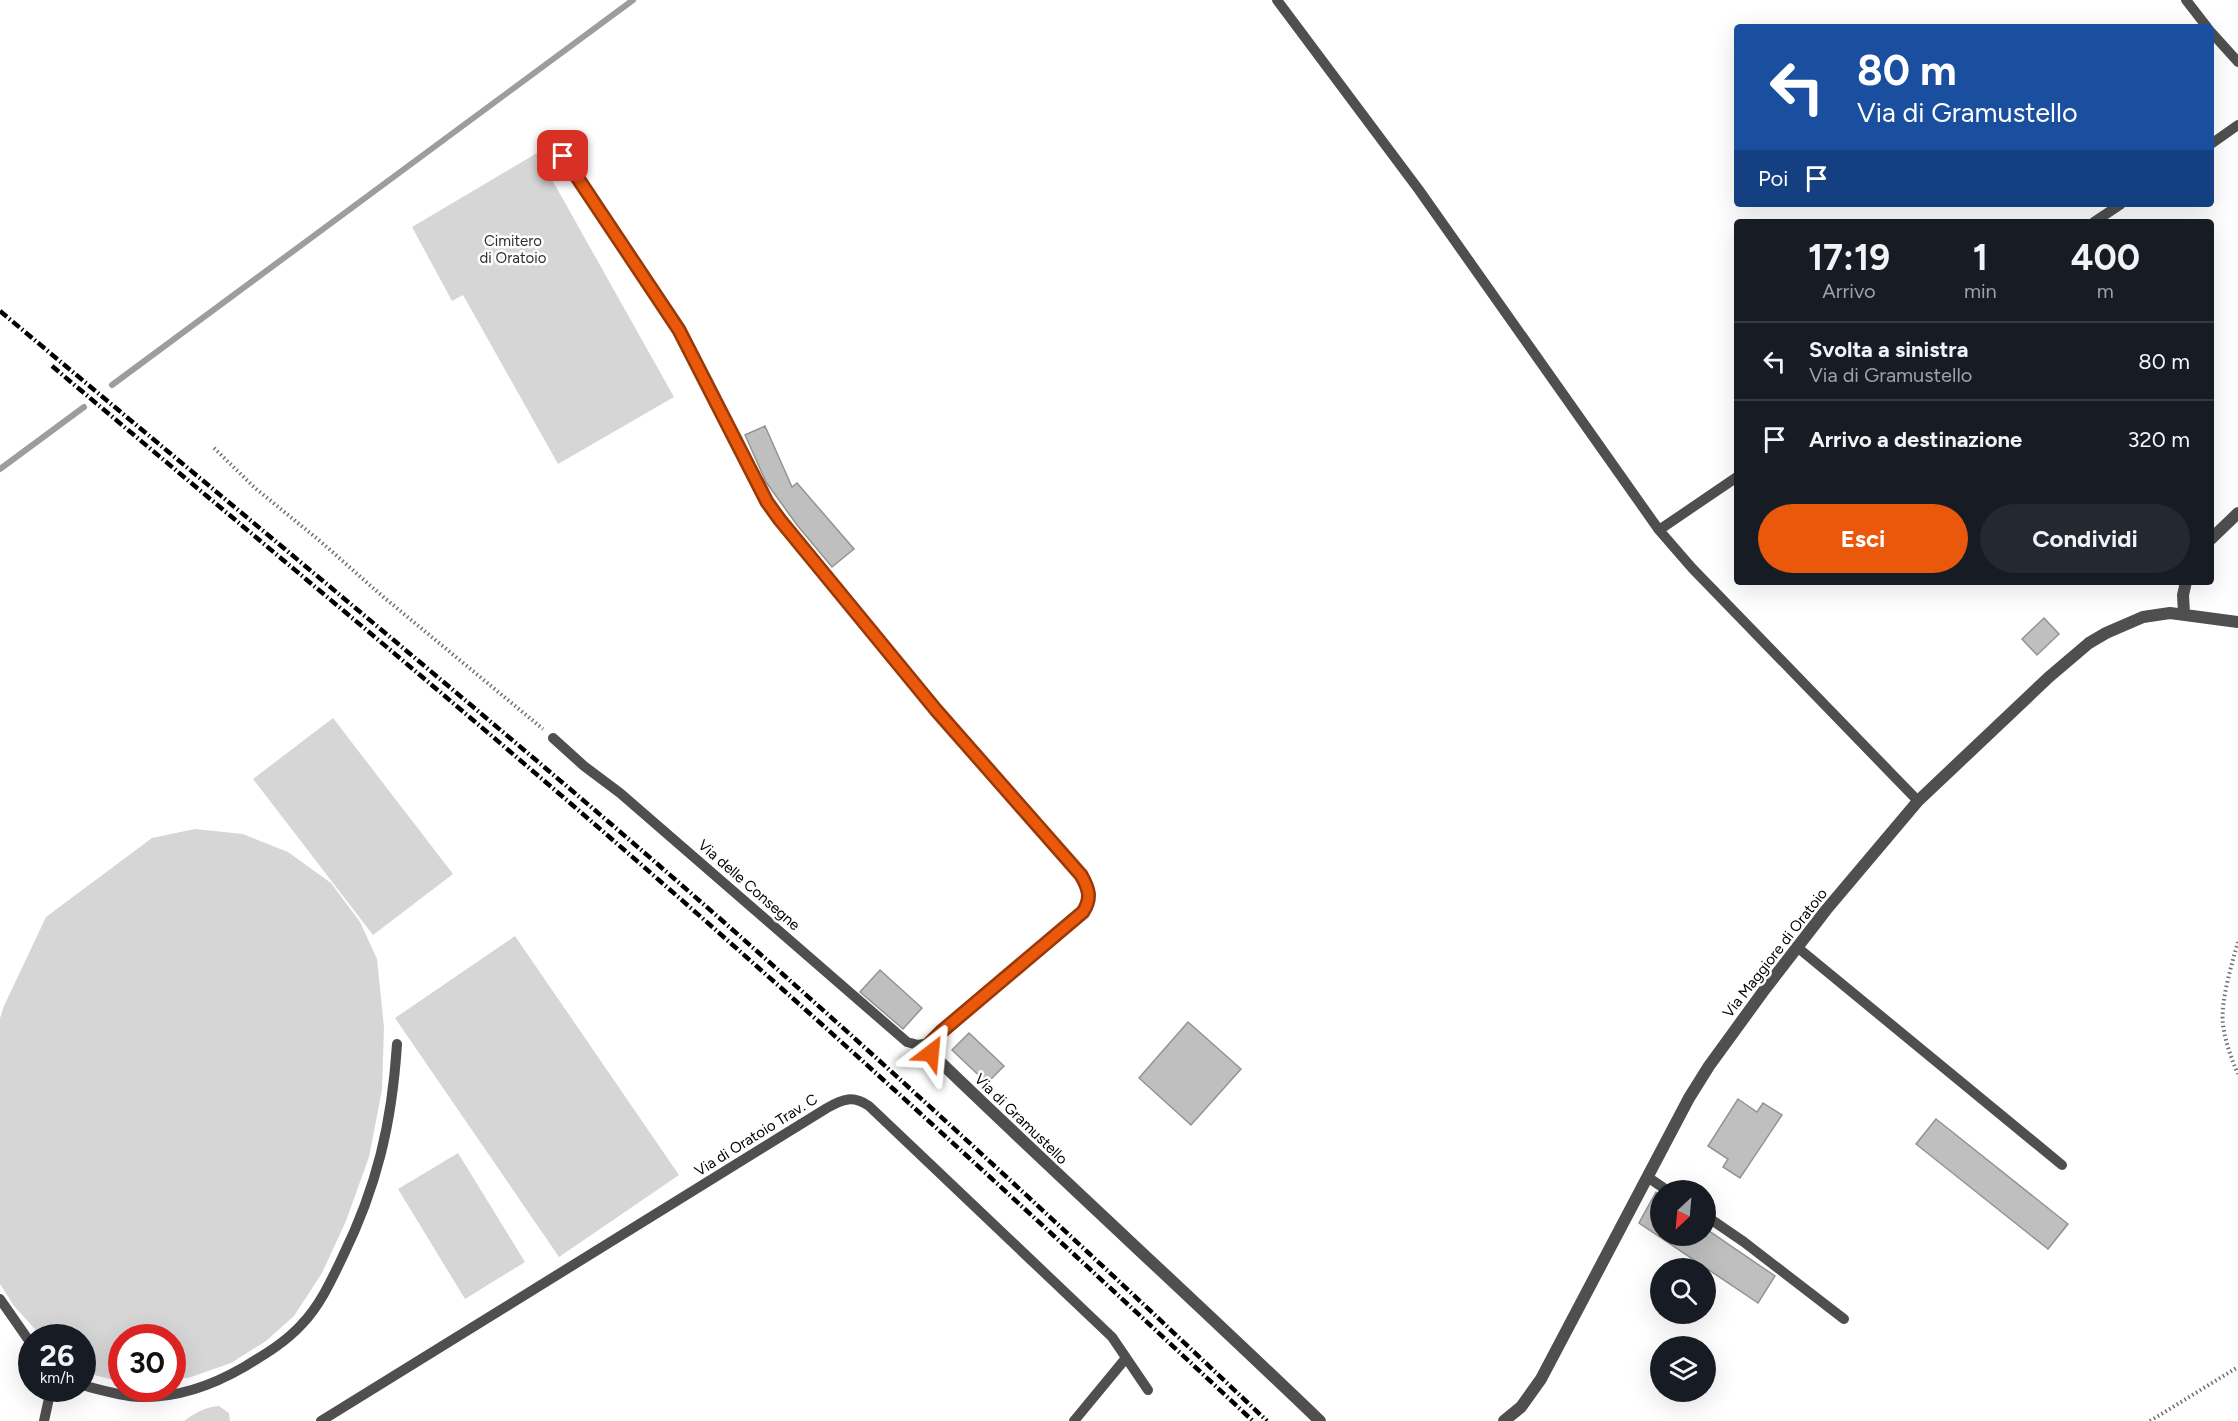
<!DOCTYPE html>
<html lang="it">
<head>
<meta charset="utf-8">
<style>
  body { margin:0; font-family:Figtree,sans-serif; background:#242831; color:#f1f3f6; height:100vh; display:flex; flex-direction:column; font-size:22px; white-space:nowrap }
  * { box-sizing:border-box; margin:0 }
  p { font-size:20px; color:#9ea1a6 }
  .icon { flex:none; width:33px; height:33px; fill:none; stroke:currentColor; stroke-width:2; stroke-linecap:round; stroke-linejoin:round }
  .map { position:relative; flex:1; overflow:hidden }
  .details { position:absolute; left:1734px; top:219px; width:480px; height:366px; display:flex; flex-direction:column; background:#171b24; border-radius:6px; box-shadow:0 6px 24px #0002 }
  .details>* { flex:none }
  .top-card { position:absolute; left:1734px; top:24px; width:480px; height:183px; border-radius:6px; box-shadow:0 6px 24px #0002; background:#1a4fa0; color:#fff; overflow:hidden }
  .needle { width:39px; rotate:206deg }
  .buttons { position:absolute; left:1650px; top:1180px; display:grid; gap:12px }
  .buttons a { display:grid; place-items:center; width:66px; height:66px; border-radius:50%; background:#171b24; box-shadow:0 6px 24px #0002; font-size:30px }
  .speed { position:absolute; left:18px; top:1324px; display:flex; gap:12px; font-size:30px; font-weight:700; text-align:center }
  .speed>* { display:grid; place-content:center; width:78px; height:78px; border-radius:50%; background:#171b24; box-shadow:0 6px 24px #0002; line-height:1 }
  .speed small { font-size:15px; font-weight:400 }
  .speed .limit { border:9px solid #d22; background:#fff; color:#111 }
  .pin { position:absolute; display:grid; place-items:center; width:51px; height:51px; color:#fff; margin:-26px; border-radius:12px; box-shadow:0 3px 9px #0006 }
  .me { position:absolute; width:66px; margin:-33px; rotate:29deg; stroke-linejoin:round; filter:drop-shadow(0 0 4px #0008) }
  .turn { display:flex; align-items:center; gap:21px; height:126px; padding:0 24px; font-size:27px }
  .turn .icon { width:78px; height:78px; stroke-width:2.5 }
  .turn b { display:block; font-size:42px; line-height:51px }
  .then { display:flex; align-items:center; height:57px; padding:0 24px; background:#0003; gap:12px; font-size:22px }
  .eta { display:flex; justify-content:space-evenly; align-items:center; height:102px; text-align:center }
  .eta b { font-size:36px; font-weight:700; line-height:42px }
  .cta { display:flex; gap:12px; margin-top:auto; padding:12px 24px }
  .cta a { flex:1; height:69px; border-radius:36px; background:#ea580c; color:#fff; font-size:24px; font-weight:700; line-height:69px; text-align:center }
  .cta a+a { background:#242831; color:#f1f3f6 }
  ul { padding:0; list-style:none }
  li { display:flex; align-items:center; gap:18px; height:78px; padding:0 24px; border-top:2px solid #363941 }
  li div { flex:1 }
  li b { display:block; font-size:22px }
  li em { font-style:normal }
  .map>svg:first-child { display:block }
  .green { fill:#d6d6d6 }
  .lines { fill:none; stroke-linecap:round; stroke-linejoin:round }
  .stream { stroke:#9d9d9d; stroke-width:6 }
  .building { fill:#bfbfbf; stroke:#939393; stroke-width:1.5 }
  .path { stroke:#717171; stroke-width:4; stroke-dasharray:1.5 3; stroke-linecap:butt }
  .lane { stroke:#4f4f4f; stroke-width:10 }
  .street { stroke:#4f4f4f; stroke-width:12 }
  .rail { stroke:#000; stroke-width:4.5; stroke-dasharray:9 3 1.5 3; stroke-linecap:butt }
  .route-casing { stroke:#983908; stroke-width:15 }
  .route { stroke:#ea580c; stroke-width:10 }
  .labels { text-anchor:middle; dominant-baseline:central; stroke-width:5; stroke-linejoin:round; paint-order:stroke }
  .park-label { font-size:15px; fill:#2d2d2d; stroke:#fff }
  .street-label { font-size:15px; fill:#000; stroke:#fff }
</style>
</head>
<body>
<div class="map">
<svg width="2238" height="1421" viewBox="0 0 2238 1421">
  <rect width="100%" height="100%" fill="#fff"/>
  <!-- green -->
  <path class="green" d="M537,153L674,397L558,464L463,295L452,301L412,227Z
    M333,718L453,874L373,935L253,779Z
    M195,829L243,834L288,852L331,883L360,922L377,959L384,1027L382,1090L369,1157L346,1221L322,1273L294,1316L266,1341L231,1363L188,1378H173L172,1338H122L121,1382L83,1372L82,1338H43L14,1306L0,1284V1018L4,1006L46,917L152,838Z
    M515,936L679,1175L559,1257L395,1018Z
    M458,1153L525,1262L465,1299L398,1189Z
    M219,1406L229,1413L230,1421H184C195,1413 205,1407 219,1406Z"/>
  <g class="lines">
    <!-- stream -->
    <path class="stream" d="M112,385L633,0
      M0,469L84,407"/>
  </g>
  <!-- building -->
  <path class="building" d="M765,426L792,487L797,483L854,549L832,567L797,525L766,482L745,435Z
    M2044,618L2059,634L2037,655L2022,639Z
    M880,970L922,1008L903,1029L860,992Z
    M1188,1022L1241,1069L1191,1125L1139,1078Z
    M969,1033L1004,1066L987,1083L952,1050Z
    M1738,1099L1757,1112L1763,1103L1782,1115L1740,1178L1723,1167L1728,1159L1708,1146Z
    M1936,1119L2068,1224L2048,1249L1916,1144Z
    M1656,1192L1660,1195V1236H1706V1229L1775,1276L1758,1303L1639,1223Z"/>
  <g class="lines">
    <!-- path -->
    <path class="path" d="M214,448L255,488L320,541L381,595L543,729
      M2238,942C2232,963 2220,1003 2223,1024C2225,1041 2231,1058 2238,1074
      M2150,1421L2238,1367"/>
    <!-- lane -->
    <path class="lane" d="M1277,0L1419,190L1659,530L1692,568L1918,801
      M2186,0L2207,27
      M2211,32L2238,62
      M2211,144L2238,125
      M2094,222L2121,204
      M1659,530L1737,477
      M553,738L584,766L620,793L907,1042L918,1045L930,1043
      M1797,947L2062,1165
      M1649,1178L1668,1191
      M1706,1216L1744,1242L1844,1319
      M0,1299L32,1345
      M82,1385C101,1390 121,1396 140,1397C177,1398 213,1385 244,1367C264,1355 286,1342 302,1324C320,1305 331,1281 342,1258C377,1187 392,1123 397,1044
      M44,1421L51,1389
      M321,1421L827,1108C843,1099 853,1095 869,1106L1112,1337L1148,1390
      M1074,1421L1126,1358"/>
    <!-- street -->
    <path class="street" d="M563,156L679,330L767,502L936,710L1081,875C1089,889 1092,898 1083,912L941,1032L930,1043L931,1053C1059,1177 1191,1297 1320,1421
      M2211,539L2238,513
      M2184,613L2183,595L2186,582
      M1504,1421L1521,1407L1541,1379L1689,1098L1709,1066L1765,989L1826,910L1918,801L2049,677L2089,643L2106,633L2143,617L2170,613L2238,622"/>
    <!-- rail -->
    <path class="rail" d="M0,311C199,478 399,643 597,812C826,1008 1048,1213 1267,1421
      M52,366C232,518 414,668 592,822C817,1016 1036,1218 1253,1421"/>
  </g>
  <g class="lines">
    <defs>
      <path id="route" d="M563,156L679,330L767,502L780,520L936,710L1081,875C1089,889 1092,898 1083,912L941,1032L930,1043L931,1053"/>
    </defs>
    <!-- route casing -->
    <use href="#route" class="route-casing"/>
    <!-- route -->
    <use href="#route" class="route"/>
  </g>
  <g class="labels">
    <!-- park labels -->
    <g class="park-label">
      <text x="513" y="241">Cimitero<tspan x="513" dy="17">di Oratoio</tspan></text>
    </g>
    <!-- street labels -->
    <g class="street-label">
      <text transform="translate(749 885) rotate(41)">Via delle Consegne</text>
      <text transform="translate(1775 953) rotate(-52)">Via Maggiore di Oratoio</text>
      <text transform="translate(1021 1119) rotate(44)">Via di Gramustello</text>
      <text transform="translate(756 1135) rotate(-32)">Via di Oratoio Trav. C</text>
    </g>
  </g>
</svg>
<div class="buttons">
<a><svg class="needle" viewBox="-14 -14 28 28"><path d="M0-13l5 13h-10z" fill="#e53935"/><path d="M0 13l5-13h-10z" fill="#9ea1a6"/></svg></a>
<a><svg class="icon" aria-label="search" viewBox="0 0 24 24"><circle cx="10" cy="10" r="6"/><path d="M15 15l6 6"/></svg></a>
<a><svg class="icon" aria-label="layers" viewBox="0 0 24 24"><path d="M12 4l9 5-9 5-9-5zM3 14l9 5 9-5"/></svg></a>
</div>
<div class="speed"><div>26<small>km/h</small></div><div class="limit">30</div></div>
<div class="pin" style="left:563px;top:156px;background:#d93025"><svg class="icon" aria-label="arrive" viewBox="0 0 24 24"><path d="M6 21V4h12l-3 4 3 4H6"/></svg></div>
<svg class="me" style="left:931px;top:1053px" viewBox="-20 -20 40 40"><path d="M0-17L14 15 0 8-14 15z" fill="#ea580c" stroke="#fff" stroke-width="4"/></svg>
<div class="top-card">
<div class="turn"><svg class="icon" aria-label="left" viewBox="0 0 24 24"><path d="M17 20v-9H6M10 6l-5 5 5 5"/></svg><div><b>80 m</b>Via di Gramustello</div></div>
<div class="then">Poi<svg class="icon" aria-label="arrive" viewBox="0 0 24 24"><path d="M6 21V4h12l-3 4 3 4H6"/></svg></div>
</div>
<section class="details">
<div class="eta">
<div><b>17:19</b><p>Arrivo</p></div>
<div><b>1</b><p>min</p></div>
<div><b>400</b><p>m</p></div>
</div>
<ul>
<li><svg class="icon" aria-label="left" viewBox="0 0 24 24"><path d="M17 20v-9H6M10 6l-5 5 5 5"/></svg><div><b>Svolta a sinistra</b><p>Via di Gramustello</p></div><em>80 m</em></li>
<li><svg class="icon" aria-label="arrive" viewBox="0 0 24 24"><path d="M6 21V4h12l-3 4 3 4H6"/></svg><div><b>Arrivo a destinazione</b></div><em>320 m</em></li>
</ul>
<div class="cta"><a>Esci</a><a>Condividi</a></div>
</section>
</div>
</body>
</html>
